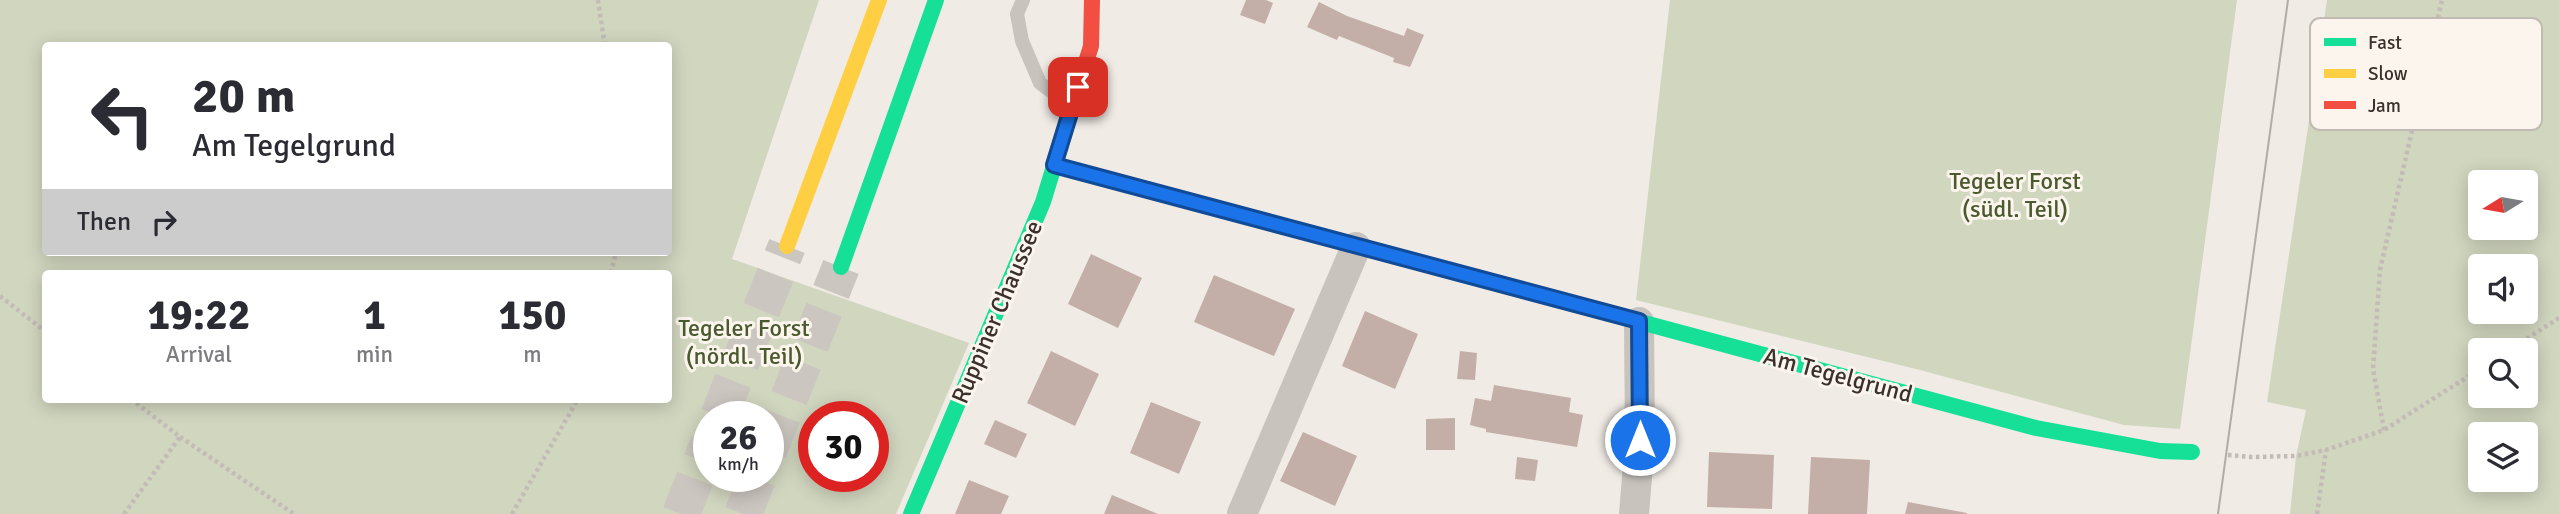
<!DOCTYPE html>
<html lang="en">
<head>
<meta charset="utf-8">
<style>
  body { margin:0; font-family:Signika,sans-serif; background:#f2f2f3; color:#2b2b33; height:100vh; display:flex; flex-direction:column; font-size:26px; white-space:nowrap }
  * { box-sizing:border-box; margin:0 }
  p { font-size:23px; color:#7c7c81 }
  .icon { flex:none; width:38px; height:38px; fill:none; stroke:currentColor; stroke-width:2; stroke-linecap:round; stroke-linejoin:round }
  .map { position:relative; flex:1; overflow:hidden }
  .panel { position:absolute; left:42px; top:270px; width:630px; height:133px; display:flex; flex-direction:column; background:#fff; border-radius:7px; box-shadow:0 4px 18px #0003 }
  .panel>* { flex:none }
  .hud { position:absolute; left:42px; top:42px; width:630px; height:214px; border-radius:7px; box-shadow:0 4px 18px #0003; background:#fff; color:#2b2b33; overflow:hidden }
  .needle { width:46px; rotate:259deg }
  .controls { position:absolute; left:2468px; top:170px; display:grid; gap:14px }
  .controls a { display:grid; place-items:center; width:70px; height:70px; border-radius:7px; background:#fff; box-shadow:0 4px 18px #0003; font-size:35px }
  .speed { position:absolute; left:693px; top:401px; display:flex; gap:14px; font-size:35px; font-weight:700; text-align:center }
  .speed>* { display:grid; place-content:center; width:91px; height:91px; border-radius:50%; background:#fff; box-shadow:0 4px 18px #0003; line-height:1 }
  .speed small { font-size:18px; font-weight:400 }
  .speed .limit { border:10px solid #d22; background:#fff; color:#111 }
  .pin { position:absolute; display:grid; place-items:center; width:60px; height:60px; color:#fff; margin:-30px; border-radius:14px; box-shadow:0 4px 10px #0006 }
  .me { position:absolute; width:77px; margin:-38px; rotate:0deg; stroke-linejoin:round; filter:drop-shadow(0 0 5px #0008) }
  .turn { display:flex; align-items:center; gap:24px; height:147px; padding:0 35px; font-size:32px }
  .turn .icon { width:91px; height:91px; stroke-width:2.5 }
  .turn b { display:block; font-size:49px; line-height:60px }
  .then { display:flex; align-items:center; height:66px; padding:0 35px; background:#0003; gap:14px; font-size:26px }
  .eta { display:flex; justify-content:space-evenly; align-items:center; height:119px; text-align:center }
  .eta b { font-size:42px; font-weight:700; line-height:49px }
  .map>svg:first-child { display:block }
  .green { fill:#d1d6bf; fill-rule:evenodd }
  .building { fill:#c3afa7 }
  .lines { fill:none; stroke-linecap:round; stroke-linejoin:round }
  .highway-tunnel { stroke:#ccc6c0; stroke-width:38; stroke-dasharray:38 19; stroke-linecap:butt }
  .path { stroke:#c2bbb6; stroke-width:4.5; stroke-dasharray:3.5 3.5; stroke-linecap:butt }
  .lane { stroke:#c9c3be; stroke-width:14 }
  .street { stroke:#c9c3be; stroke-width:30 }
  .fast { stroke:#16e098; stroke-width:16 }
  .slow { stroke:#ffcf43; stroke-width:16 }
  .jam { stroke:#f24e42; stroke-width:16 }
  .tram { stroke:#b1aca8; stroke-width:2 }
  .route-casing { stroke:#114b97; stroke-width:18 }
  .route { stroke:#1a73e8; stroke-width:12 }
  .labels { text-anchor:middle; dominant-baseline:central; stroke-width:6; stroke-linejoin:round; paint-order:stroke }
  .park-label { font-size:24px; fill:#4a5a2e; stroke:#fbf5ee }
  .street-label { font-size:24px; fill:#3b302b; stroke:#fbf5ee }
  .key { fill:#fbf5ee; stroke:#c1bab4; stroke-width:2 }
  .key-label { font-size:19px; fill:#3b302b }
</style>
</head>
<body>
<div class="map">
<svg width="2559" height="514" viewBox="0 0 2559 514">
  <rect width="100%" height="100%" fill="#f0ebe5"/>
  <!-- green -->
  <path class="green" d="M0,0H819L732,259L969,343L896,514H0ZM46,46H668V252H46ZM46,273H668V399H46ZM709,416H768V476H709ZM814,416H873V476H814Z
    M1670,0H2237L2180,429L2124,425L1920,370L1636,300Z
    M2327,0H2559V514H2290L2296,456L2306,410L2267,402ZM2480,182H2525V228H2480ZM2480,266H2525V312H2480ZM2480,350H2525V396H2480ZM2480,434H2525V480H2480Z"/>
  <!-- building -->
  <path class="building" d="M1246,0H1266L1273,3L1265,24L1240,15Z
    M1319,2L1347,16L1404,36L1407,28L1424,35L1410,67L1393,62L1394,58L1339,36L1337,40L1307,27Z
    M1091,254L1142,278L1118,328L1068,304Z
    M1214,275L1295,309L1274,356L1194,322Z
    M1365,311L1418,334L1395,389L1342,366Z
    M1051,351L1099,374L1075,426L1027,403Z
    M1460,351L1477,353L1475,380L1457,379Z
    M1494,385L1571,398L1569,412L1583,415L1577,447L1486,432V429L1470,425L1475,398L1491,401Z
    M1151,402L1201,422L1179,474L1130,453Z
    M1455,418V450H1426V419Z
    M995,420L1027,434L1016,458L984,444Z
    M1303,432L1357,456L1335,506L1280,481Z
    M1709,452L1774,455L1772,509L1707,507Z
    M1517,457L1538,460L1535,481L1515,479Z
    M1811,457L1870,460L1867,514H1808Z
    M969,480L1009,496L1001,514H955Z
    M1112,495L1158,514H1104Z
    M1908,502L1967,513V514H1905Z"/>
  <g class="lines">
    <!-- highway-tunnel -->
    <path class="highway-tunnel" d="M719,416L787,246
      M768,451L841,267
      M681,514L709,443
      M743,514L758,476"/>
    <!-- path -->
    <path class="path" d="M598,0L605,46
      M611,273L616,252
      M0,296L46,332
      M2509,350L2559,318
      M2384,430L2373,369L2380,270L2442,0
      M180,437L294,514
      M2228,455L2252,457L2296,456L2326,450L2384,430L2480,369
      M124,514L180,437L131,399
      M512,514L578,399
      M2317,514L2326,450"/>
    <!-- lane -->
    <path class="lane" d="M1023,0L1017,14L1022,41L1040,83L1069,105"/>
    <!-- street -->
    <path class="street" d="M1242,514L1356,247
      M1634,514L1640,440L1639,322"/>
    <!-- fast -->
    <path class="fast" d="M841,267L936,0
      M1484,280L2036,428L2160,451L2192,452
      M911,514L1043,202L1078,88"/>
    <!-- slow -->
    <path class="slow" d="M1054,165L1484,280
      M787,246L879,0"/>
    <!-- jam -->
    <path class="jam" d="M1078,88L1091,46L1092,0"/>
    <!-- tram -->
    <path class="tram" d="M2218,514L2288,0"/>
  </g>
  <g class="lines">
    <defs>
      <path id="route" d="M1078,87L1054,165L1639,321L1640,440"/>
    </defs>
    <!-- route casing -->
    <use href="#route" class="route-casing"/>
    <!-- route -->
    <use href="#route" class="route"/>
  </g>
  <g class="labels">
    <!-- park labels -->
    <g class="park-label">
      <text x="2015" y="181">Tegeler Forst<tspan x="2015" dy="28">(südl. Teil)</tspan></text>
      <text x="744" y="328">Tegeler Forst<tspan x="744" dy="28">(nördl. Teil)</tspan></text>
    </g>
    <!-- street labels -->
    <g class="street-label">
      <text transform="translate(997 312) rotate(-67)">Ruppiner Chaussee</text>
      <text transform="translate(1838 375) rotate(15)">Am Tegelgrund</text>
    </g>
  </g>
  <!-- legend -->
  <rect x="2310" y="18" width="232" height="112" rx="10" class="key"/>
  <rect x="2324" y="38" width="32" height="8" fill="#16e098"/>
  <rect x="2324" y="69" width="32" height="9" fill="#ffcf43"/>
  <rect x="2324" y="101" width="32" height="8" fill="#f24e42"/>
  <g class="key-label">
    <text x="2368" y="49">Fast</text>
    <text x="2368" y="80">Slow</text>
    <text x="2368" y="112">Jam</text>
  </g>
</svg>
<div class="controls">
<a><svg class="needle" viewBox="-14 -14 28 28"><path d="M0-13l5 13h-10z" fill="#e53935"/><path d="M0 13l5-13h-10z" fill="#7c7c81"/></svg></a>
<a><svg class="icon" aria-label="sound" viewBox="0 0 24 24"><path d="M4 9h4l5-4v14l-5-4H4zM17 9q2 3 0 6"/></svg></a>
<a><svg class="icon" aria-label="search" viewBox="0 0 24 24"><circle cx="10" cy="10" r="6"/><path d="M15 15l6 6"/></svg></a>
<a><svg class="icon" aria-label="layers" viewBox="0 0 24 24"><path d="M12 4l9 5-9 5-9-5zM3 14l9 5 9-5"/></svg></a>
</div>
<div class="speed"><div>26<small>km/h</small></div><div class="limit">30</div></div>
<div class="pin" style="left:1078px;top:87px;background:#d93025"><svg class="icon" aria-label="arrive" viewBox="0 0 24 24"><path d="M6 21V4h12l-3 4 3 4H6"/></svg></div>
<svg class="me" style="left:1640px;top:440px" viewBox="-20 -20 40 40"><circle r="17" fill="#1a73e8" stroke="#fff" stroke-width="3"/><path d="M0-11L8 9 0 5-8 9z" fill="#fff"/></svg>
<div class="hud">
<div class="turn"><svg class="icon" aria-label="left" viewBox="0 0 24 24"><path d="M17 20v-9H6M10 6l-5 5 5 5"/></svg><div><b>20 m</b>Am Tegelgrund</div></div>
<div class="then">Then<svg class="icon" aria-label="right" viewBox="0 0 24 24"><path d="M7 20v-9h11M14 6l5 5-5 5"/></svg></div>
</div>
<section class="panel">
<div class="eta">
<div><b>19:22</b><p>Arrival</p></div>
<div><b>1</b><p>min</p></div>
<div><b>150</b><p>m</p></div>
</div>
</section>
</div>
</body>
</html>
